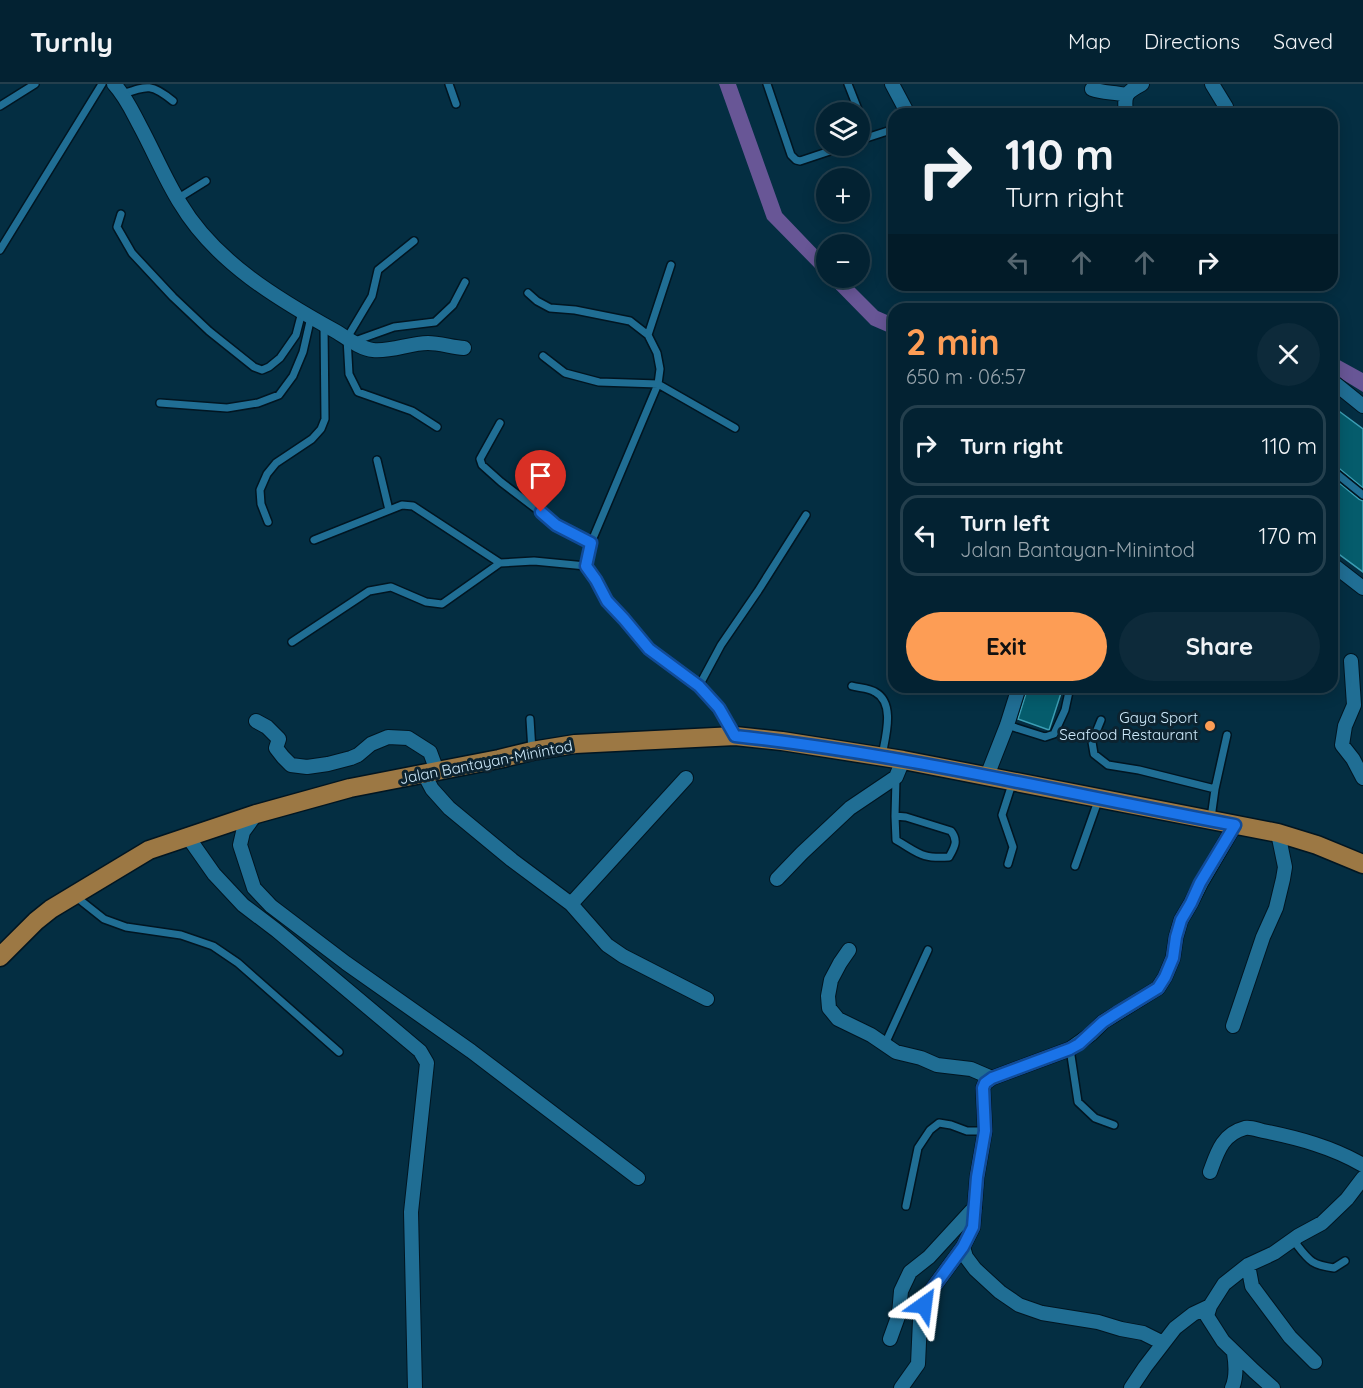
<!DOCTYPE html>
<html lang="en">
<head>
<meta charset="utf-8">
<style>
  body { margin:0; font-family:Quicksand,sans-serif; background:#0d2a3a; color:#f1f3f6; height:100vh; display:flex; flex-direction:column; font-size:22px; white-space:nowrap }
  * { box-sizing:border-box; margin:0 }
  p { font-size:20px; color:#97a4ac }
  .icon { flex:none; width:33px; height:33px; fill:none; stroke:currentColor; stroke-width:2; stroke-linecap:round; stroke-linejoin:round }
  .map { position:relative; flex:1; overflow:hidden }
  .details { position:absolute; left:888px; top:219px; width:450px; height:390px; display:flex; flex-direction:column; background:#032232; border-radius:18px; box-shadow:0 3px 15px #0003,0 0 0 2px #243f4d }
  .details>* { flex:none }
  .guide { position:absolute; left:888px; top:24px; width:450px; height:183px; border-radius:18px; box-shadow:0 3px 15px #0003,0 0 0 2px #243f4d; background:#032232; color:#f1f3f6; overflow:hidden }
  .controls { position:absolute; left:816px; top:18px; display:grid; gap:12px }
  .controls a { display:grid; place-items:center; width:54px; height:54px; border-radius:50%; background:#032232; box-shadow:0 3px 15px #0003,0 0 0 2px #243f4d; font-size:30px }
  .pin { position:absolute; display:grid; place-items:center; width:51px; height:51px; color:#fff; margin:-62px -26px; border-radius:50% 50% 50% 0; rotate:-45deg; box-shadow:0 0 6px #0007 }
  .pin .icon { rotate:45deg }
  .me { position:absolute; width:66px; margin:-33px; rotate:31deg; stroke-linejoin:round; filter:drop-shadow(0 0 4px #0008) }
  .turn { display:flex; align-items:center; gap:21px; height:126px; padding:0 18px; font-size:27px }
  .turn .icon { width:78px; height:78px; stroke-width:2.5 }
  .turn b { display:block; font-size:42px; line-height:51px }
  .lanes { display:flex; align-items:center; height:57px; padding:0 18px; background:#0003; justify-content:center; gap:30px; direction:ltr }
  .lanes .off { opacity:.35 }
  .round { display:grid; place-items:center; flex:none; width:63px; height:63px; border-radius:32px; background:#0d2a3a }
  .summary { display:flex; align-items:center; justify-content:space-between; height:102px; padding:0 18px }
  h1 { font-size:36px; font-weight:800; line-height:45px; color:#fd9d55 }
  .action { display:flex; gap:12px; margin-top:auto; padding:12px 18px }
  .action a { flex:1; height:69px; border-radius:36px; background:#fd9d55; color:#111; font-size:24px; font-weight:800; line-height:69px; text-align:center }
  .action a+a { background:#0d2a3a; color:#f1f3f6 }
  ul { padding:0; list-style:none }
  li { display:flex; align-items:center; gap:18px; height:81px; margin:0 12px 9px; padding:0 6px; border:3px solid #243f4d; border-radius:18px }
  li div { flex:1 }
  li b { display:block; font-size:22px }
  li em { font-style:normal }
  header { display:flex; align-items:center; gap:36px; box-sizing:border-box; height:84px; padding:0 30px; background:#032232; border-bottom:2px solid #243f4d }
  header strong { font-size:28px }
  nav { display:flex; gap:33px; margin-inline-start:auto; font-size:21px }
  .map>svg:first-child { display:block }
  .water { fill:#685696 }
  .building { fill:#055c6c; stroke:#3c9eb4; stroke-width:1.5 }
  .lines { fill:none; stroke-linecap:round; stroke-linejoin:round }
  .service-casing { stroke:#011521; stroke-width:10 }
  .minor-casing { stroke:#011521; stroke-width:16 }
  .primary-casing { stroke:#011521; stroke-width:21 }
  .service { stroke:#206e94; stroke-width:7 }
  .minor { stroke:#206e94; stroke-width:14 }
  .primary { stroke:#9c7844; stroke-width:18 }
  .route-casing { stroke:#114b97; stroke-width:15 }
  .route { stroke:#1a73e8; stroke-width:10 }
  .poi-dot { fill:#fd9d55; stroke:#0c2330; stroke-width:2 }
  .labels { text-anchor:middle; dominant-baseline:central; stroke-width:6; stroke-linejoin:round; paint-order:stroke }
  .poi-label { font-size:15px; fill:#ceeafb; stroke:#0c2330; text-anchor:end }
  .street-label { font-size:15px; fill:#ceeafb; stroke:#0c2330 }
</style>
</head>
<body>
<header>
<strong>Turnly</strong>
<nav><a>Map</a><a>Directions</a><a>Saved</a></nav>
</header>
<div class="map">
<svg width="1363" height="1304" viewBox="0 0 1363 1304">
  <rect width="100%" height="100%" fill="#042e42"/>
  <!-- water -->
  <path class="water" d="M719,0H736L782,129L826,175V194H845L878,227L894,234V251L871,241L767,135Z
    M1332,272L1363,289V308L1332,289Z"/>
  <!-- building -->
  <path class="building" d="M1332,322L1363,345V404L1336,382L1332,380Z
    M1332,393L1359,415L1363,417V488L1332,465Z
    M1028,603H1063L1049,646L1018,635Z"/>
  <g class="lines">
    <defs>
      <path id="service" d="M449,0L456,20
        M767,0L791,71L796,76L800,77L845,62
        M848,0L859,28
        M123,10C148,1 152,0 173,17
        M0,22L35,0
        M860,31L868,53
        M860,56L894,45
        M177,115L206,97
        M121,130L117,143L132,169L173,213L209,247L254,283L262,286L269,283L280,274L296,251L302,228
        M414,157L378,186L372,212L347,254L349,290L358,308L412,327L437,343
        M0,166L102,0
        M528,209L537,217L550,224L575,226L630,237L648,251L657,269L660,285L658,300L591,459L586,482L596,496L607,517L624,535L649,565L699,602L719,624L733,650
        M648,251L671,181
        M355,257L394,243L435,238L453,221L465,198
        M543,272L565,289L599,298L658,300L735,344
        M160,319L227,324L258,319L279,311L293,292L303,268L311,233
        M500,339L480,375L482,381L501,398L556,440L591,459
        M377,376L389,426
        M1332,386L1363,411
        M268,438L261,420L260,406L267,390L276,379L312,355L321,345L325,335L324,241
        M314,456L402,421L413,422L500,479
        M292,558L369,507L391,503L426,518L442,520L500,479L534,477L586,482
        M699,602L721,561L758,507L806,431
        M852,602C859,604 869,604 875,608C896,619 885,654 882,672
        M530,635L532,667
        M1101,636L1092,658L1094,670L1108,681L1139,686L1215,705
        M1007,641L1045,653L1054,650L1065,626L1070,603
        M895,732L906,733L951,747C959,757 954,764 949,773C921,775 919,769 896,756L895,732L896,695
        M1211,734L1215,705L1227,651
        M1008,780L1013,763L1002,731L1012,700
        M1075,782L1098,717
        M75,812L104,835L126,843L181,851L213,862L238,879L339,968
        M885,960L928,866
        M1070,965L1078,1018L1095,1034L1114,1041
        M906,1122L918,1064L930,1046L939,1039L951,1041L967,1047H985
        M1297,1154V1161C1310,1178 1313,1181 1334,1184L1345,1177"/>
      <path id="minor" d="M114,0C126,13 132,27 140,42C154,68 165,95 180,119C215,178 279,216 337,248C348,255 361,265 373,266C391,268 410,259 428,259C439,259 452,263 464,264
        M892,0L908,30
        M1212,0L1226,23L1228,30
        M1092,5C1103,9 1114,8 1126,11
        M1126,30C1124,11 1125,9 1142,0
        M1332,297L1363,322
        M1332,480L1363,504
        M1351,577L1354,621L1345,642L1342,661L1353,675L1363,694
        M256,637L267,643L279,655L276,664L283,673L291,681L307,683L328,680L351,674L358,671L371,660L388,653L408,654L430,668L437,687
        M424,690L432,705L449,724L512,776L571,820L607,861L623,872L707,915
        M987,692L1007,641L1019,603
        M256,730L243,748L240,761L254,804L271,822L346,879L471,967L638,1094
        M188,753L214,790L243,821L276,846L420,967L427,979L411,1128L415,1304
        M777,795L802,769L850,724L896,693L903,676
        M571,820L686,694
        M849,866L840,879L831,896L828,912L829,924L838,935L871,951L896,968L921,974L937,981L971,985L992,994
        M1233,942L1263,853L1276,824L1283,795L1285,783L1278,749
        M1210,1088C1217,1069 1222,1050 1245,1044C1251,1043 1258,1046 1263,1047C1298,1054 1332,1063 1363,1081
        M963,1163L966,1173L975,1185L1000,1208L1019,1221L1042,1229L1098,1238L1121,1245L1143,1249L1163,1259
        M1248,1181L1252,1202L1290,1253L1315,1278
        M1210,1222L1207,1232L1223,1257L1254,1287L1273,1304
        M890,1255L899,1230L901,1207L910,1188L929,1173L975,1123
        M901,1304L918,1280L920,1236L924,1221L930,1208L963,1163L973,1143L977,1093L985,1047L983,1004L985,999L992,994L1070,965L1091,950L1103,938L1158,904L1165,893L1173,874L1176,853L1181,836L1191,819L1201,799L1235,741
        M1131,1304L1145,1283L1175,1244L1193,1230L1210,1222L1224,1200L1248,1181L1274,1169L1298,1152L1322,1139L1347,1115L1363,1094
        M1232,1304C1237,1293 1236,1281 1234,1269"/>
      <path id="primary" d="M0,873L36,837L51,825L149,766L256,730L350,704L499,675L532,667L575,660L735,652L782,657L903,676L1278,749L1317,761L1363,780"/>
    </defs>
    <!-- service casing -->
    <use href="#service" class="service-casing"/>
    <!-- minor casing -->
    <use href="#minor" class="minor-casing"/>
    <!-- primary casing -->
    <use href="#primary" class="primary-casing"/>
    <!-- service -->
    <use href="#service" class="service"/>
    <!-- minor -->
    <use href="#minor" class="minor"/>
    <!-- primary -->
    <use href="#primary" class="primary"/>
  </g>
  <g class="lines">
    <defs>
      <path id="route" d="M541,428L556,441L591,459L586,482L596,496L607,517L624,535L649,565L699,602L719,624L735,652C903,670 1068,710 1235,741L1200,799L1191,819L1181,836L1176,853L1173,874L1165,893L1158,904L1117,929L1103,938L1079,960L1070,965L992,994L985,999L983,1004L985,1047L977,1093L973,1143L963,1163L930,1208L924,1221"/>
    </defs>
    <!-- route casing -->
    <use href="#route" class="route-casing"/>
    <!-- route -->
    <use href="#route" class="route"/>
  </g>
  <!-- markers -->
  <circle class="poi-dot" cx="1210" cy="642" r="6"/>
  <g class="labels">
    <!-- poi labels -->
    <g class="poi-label">
      <text x="1198" y="633">Gaya Sport<tspan x="1198" dy="17">Seafood Restaurant</tspan></text>
    </g>
    <!-- street labels -->
    <g class="street-label">
      <text transform="translate(486 678) rotate(-11)">Jalan Bantayan-Minintod</text>
    </g>
  </g>
</svg>
<div class="controls">
<a><svg class="icon" aria-label="layers" viewBox="0 0 24 24"><path d="M12 4l9 5-9 5-9-5zM3 14l9 5 9-5"/></svg></a>
<a>+</a>
<a>−</a>
</div>
<div class="pin" style="left:541px;top:428px;background:#d93025"><svg class="icon" aria-label="arrive" viewBox="0 0 24 24"><path d="M6 21V4h12l-3 4 3 4H6"/></svg></div>
<svg class="me" style="left:924px;top:1221px" viewBox="-20 -20 40 40"><path d="M0-17L14 15 0 8-14 15z" fill="#1a73e8" stroke="#fff" stroke-width="4"/></svg>
<div class="guide">
<div class="turn"><svg class="icon" aria-label="right" viewBox="0 0 24 24"><path d="M7 20v-9h11M14 6l5 5-5 5"/></svg><div><b>110 m</b>Turn right</div></div>
<div class="lanes"><svg class="icon off" aria-label="left" viewBox="0 0 24 24"><path d="M17 20v-9H6M10 6l-5 5 5 5"/></svg><svg class="icon off" aria-label="ahead" viewBox="0 0 24 24"><path d="M12 20V5M6 11l6-6 6 6"/></svg><svg class="icon off" aria-label="ahead" viewBox="0 0 24 24"><path d="M12 20V5M6 11l6-6 6 6"/></svg><svg class="icon" aria-label="right" viewBox="0 0 24 24"><path d="M7 20v-9h11M14 6l5 5-5 5"/></svg></div>
</div>
<section class="details">
<div class="summary"><div><h1>2 min</h1><p>650 m · 06:57</p></div><a class="round"><svg class="icon" aria-label="close" viewBox="0 0 24 24"><path d="M6 6l12 12M18 6L6 18"/></svg></a></div>
<ul>
<li><svg class="icon" aria-label="right" viewBox="0 0 24 24"><path d="M7 20v-9h11M14 6l5 5-5 5"/></svg><div><b>Turn right</b></div><em>110 m</em></li>
<li><svg class="icon" aria-label="left" viewBox="0 0 24 24"><path d="M17 20v-9H6M10 6l-5 5 5 5"/></svg><div><b>Turn left</b><p>Jalan Bantayan-Minintod</p></div><em>170 m</em></li>
</ul>
<div class="action"><a>Exit</a><a>Share</a></div>
</section>
</div>
</body>
</html>
